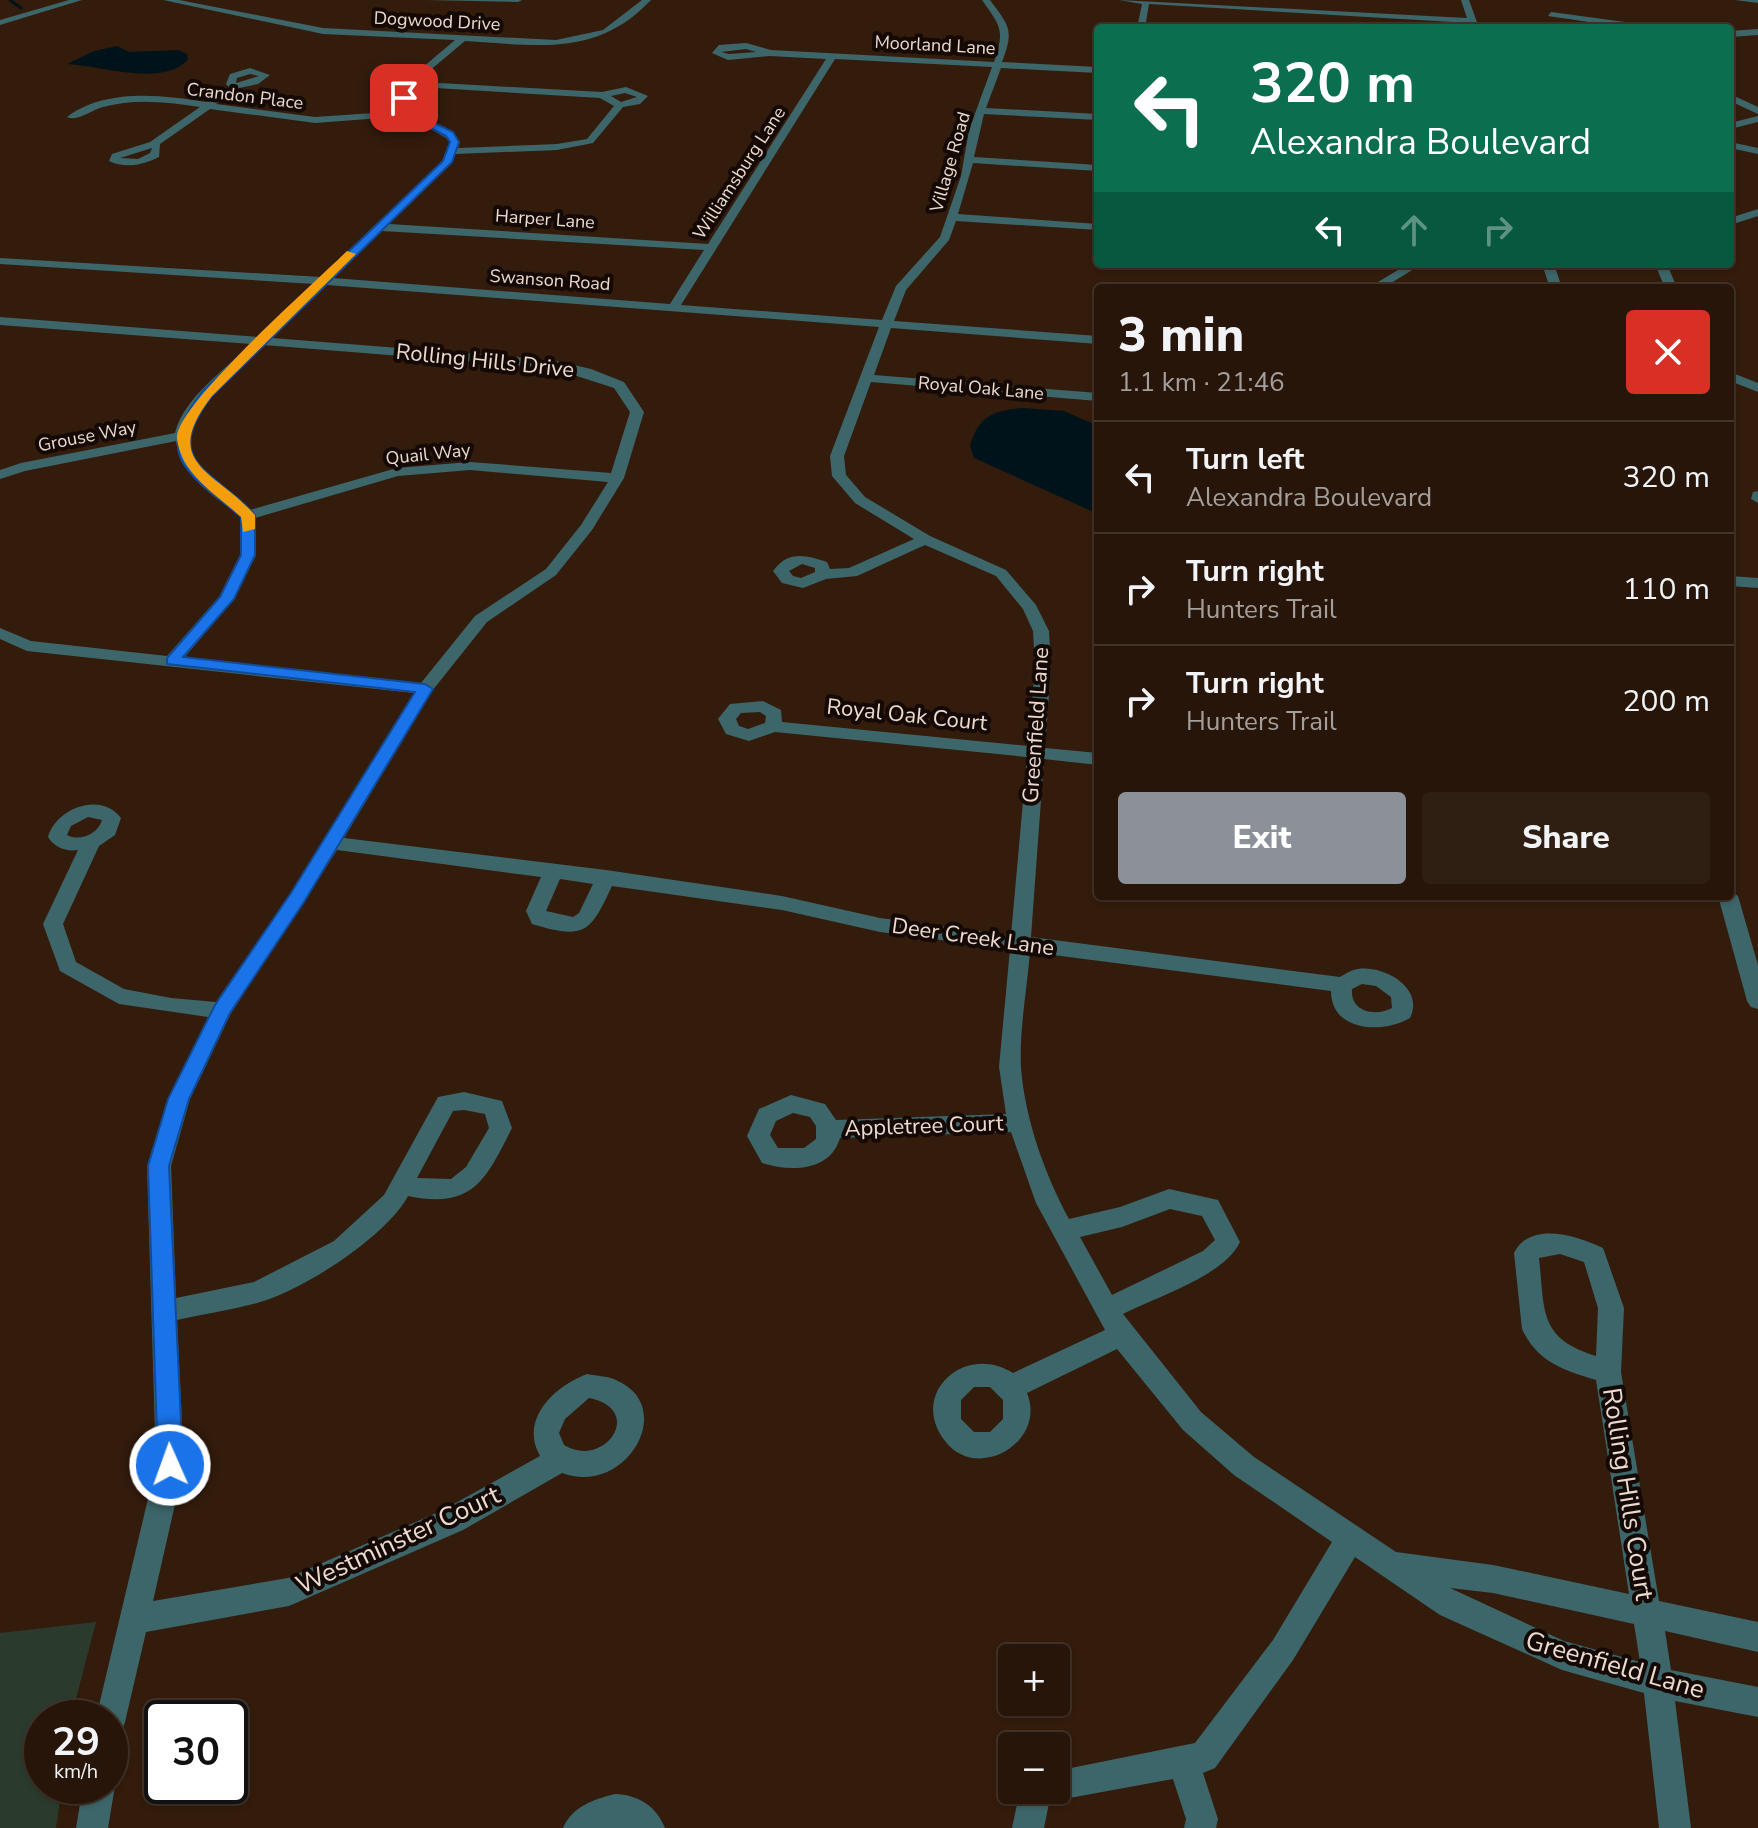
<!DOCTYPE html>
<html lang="en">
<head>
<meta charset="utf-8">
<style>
  body { margin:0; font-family:"Nunito Sans",sans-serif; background:#2f1e12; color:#f1f3f6; height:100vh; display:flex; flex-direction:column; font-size:30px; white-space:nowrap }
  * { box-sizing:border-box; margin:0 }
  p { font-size:26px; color:#a49f9c }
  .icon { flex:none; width:44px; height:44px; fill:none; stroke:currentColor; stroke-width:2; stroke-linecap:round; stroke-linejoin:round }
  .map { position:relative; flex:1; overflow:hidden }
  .panel { position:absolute; left:1094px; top:284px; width:640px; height:616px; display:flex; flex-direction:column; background:#271509; border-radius:8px; box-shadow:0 2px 6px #0004,0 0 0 2px #43342a }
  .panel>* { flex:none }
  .guide { position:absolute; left:1094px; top:24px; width:640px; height:244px; border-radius:8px; box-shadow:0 2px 6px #0004,0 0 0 2px #43342a; background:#0b6e4f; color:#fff; overflow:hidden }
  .tools { position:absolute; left:998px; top:1644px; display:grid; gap:16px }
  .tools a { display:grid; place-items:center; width:72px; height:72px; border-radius:8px; background:#271509; box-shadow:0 2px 6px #0004,0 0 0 2px #43342a; font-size:40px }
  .speed { position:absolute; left:24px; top:1700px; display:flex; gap:16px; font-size:40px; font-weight:700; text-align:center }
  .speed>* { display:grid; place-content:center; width:104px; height:104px; border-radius:50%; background:#271509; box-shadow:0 2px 6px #0004,0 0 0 2px #43342a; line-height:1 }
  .speed small { font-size:20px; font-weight:400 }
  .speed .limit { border:4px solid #111; border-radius:12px; background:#fff; color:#111 }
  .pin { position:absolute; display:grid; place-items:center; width:68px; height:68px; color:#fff; margin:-34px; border-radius:16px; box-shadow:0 4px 12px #0006 }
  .me { position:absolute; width:88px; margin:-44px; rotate:358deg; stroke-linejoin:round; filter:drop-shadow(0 0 6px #0008) }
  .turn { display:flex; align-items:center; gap:28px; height:168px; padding:0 24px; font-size:36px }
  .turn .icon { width:104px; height:104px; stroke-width:2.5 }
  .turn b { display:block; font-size:56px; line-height:68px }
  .lanes { display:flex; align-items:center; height:76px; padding:0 24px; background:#0003; justify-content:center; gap:40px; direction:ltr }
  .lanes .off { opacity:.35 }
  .round { display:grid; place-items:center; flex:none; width:84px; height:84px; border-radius:8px; background:#2f1e12 }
  .overview { display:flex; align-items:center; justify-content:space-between; height:136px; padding:0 24px }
  h1 { font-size:48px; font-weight:800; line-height:60px }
  .action { display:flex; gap:16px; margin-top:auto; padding:16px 24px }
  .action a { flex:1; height:92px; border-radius:8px; background:#8c9099; color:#fff; font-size:32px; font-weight:800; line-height:92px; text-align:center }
  .action a+a { background:#2f1e12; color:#f1f3f6 }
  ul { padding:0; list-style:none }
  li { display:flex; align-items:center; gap:24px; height:112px; padding:0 24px; border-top:2px solid #43342a }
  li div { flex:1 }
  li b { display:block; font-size:30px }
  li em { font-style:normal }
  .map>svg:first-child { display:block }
  .green { fill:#2a3b2d }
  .water { fill:#00131b }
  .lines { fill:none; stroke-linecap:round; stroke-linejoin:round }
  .stream { stroke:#00131b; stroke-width:3 }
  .minor { fill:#3d666a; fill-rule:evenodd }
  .route { fill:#1a73e8; stroke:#114b97; stroke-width:2 }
  .slow { fill:#f59e0b }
  .labels { text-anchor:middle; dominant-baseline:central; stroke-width:8; stroke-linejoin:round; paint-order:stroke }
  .far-street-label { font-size:18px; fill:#ebdad0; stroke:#140904 }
  .street-label { font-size:22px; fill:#ebdad0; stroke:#140904 }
  .near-street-label { font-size:26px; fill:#ebdad0; stroke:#140904 }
</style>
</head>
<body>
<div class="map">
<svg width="1758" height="1828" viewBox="0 0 1758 1828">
  <rect width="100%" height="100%" fill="#341c0c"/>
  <!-- green -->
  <path class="green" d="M96,1622L71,1718H42V1786H62L56,1828H0V1633Z"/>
  <!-- water -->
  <path class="water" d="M117,46L129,52L179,50L187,54L188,60C161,87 103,66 67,64L94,51Z
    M1023,408L1064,411L1098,426V514L974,458L970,446C978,416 994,410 1023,408Z"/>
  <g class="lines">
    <!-- stream -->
    <path class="stream" d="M10,0L21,8"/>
    <!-- minor -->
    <path class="minor" d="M69,0H82L0,25V20Z
      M163,0H179L323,28L556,40L603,30L642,0H651C596,58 537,45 465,41L428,72L422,82L602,92L626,87L648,96L640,104L623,107L593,143L557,150L455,154L451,164L389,224L708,244L826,59L770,56L728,60L712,53L719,45L746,43L771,50L994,62C1005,30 1001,27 982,0H990C1010,27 1014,30 1002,62L1098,67V73L1001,68L986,108L1098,114V120L984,114L974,157L1098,165V171L973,163L958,214L1098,224V230L956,221L949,240L906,290L894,321L1098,336V344L891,328L874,375L1098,393V401L871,382L844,456L846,475L865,497L930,536L1006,570L1036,605L1049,631L1051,668L1045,748L1098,753V765L1044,759L1031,937L1340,977C1345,974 1351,970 1358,969C1384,965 1425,988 1410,1018C1383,1034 1331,1032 1331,991L1030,952C1027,989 1019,1031 1021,1068C1025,1119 1045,1175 1069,1219L1120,1207L1169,1189L1218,1200L1240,1242C1224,1276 1156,1297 1123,1314L1201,1412L1254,1457L1396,1552L1493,1565L1629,1594L1596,1380C1564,1370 1538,1363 1522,1329L1514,1253C1530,1220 1578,1236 1603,1248L1624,1308L1621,1372L1659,1601L1758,1622V1652L1665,1631L1671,1670L1758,1687V1717L1675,1701L1691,1828H1659L1644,1693L1562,1670L1440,1615L1355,1557L1293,1660L1215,1768L1203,1773L1218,1819L1216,1828H1184L1186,1819L1173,1779L1053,1801L1049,1803L1044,1828H1012L1020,1790H1056V1771L1195,1743L1273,1640L1332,1542L1234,1475L1183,1430L1117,1349L1027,1393C1047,1442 977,1483 945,1441C908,1394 965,1342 1013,1373L1105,1330L1036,1203L1011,1132L840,1138C830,1172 790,1172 762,1163L747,1136L759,1109L791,1095L825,1104L836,1120L1006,1114L999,1067L1010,949L880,932L782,910L612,886C590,933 585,940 532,924L526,911L541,877L337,850L231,1013L190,1099L171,1166L176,1298L254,1282L334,1241L384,1195L438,1097L464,1092L502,1101L512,1128C485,1181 473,1209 408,1196C386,1237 302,1291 257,1303C231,1310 204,1314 177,1320L184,1465L153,1601L288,1578L443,1510L540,1456C519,1419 555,1386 587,1374C597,1376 609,1376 618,1381C678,1409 624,1497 562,1473L463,1530L289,1606L146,1632L125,1722L121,1733L110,1737V1718H96L156,1465L147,1166L168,1099L208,1017L119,1004L60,971L43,924L78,850C66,852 54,847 48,837C56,808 101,791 121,818L115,835L99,846L63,924L76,962L124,989L171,998L216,1002L291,893L414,693L27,651L0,639V628L31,641L167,656L219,597L240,555L241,516C215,497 180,476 176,441L25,471L0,479V470L21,463L175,433C184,397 226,369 251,344L0,325V317L258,337L314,284L0,264V258L321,277L442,161L450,142L446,138L408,116L315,123L210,109L160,144L159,157C143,165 125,169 109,161L112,154L150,142L200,107C167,102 135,98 103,107C91,110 78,122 67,117C106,88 161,95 206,102L229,87L226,84L230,74L250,68L270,75L258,84L239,88L216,104L315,117L403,111L398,104L422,68L455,40L323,34ZM746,49L756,52L729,54L721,52ZM835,59L992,67L969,130L961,176L940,237L896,286L882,320L681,305ZM250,74L259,76L236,83L237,78ZM419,87L600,98L614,106L587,139L557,144L458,148L460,142C446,124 422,121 408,104ZM625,93L637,97L621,102L611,96ZM152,148L150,153L138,159L120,158ZM382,231L704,250L670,304L333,278ZM327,285L879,327L830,456L832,476L855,503L914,539L849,568L830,569L827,562C806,555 788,550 773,571L782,583L803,588L826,579L857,576L925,545L996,576L1023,609L1033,631L1035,668L1028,746L782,722L781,710L763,701L730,704L718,719L726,734L749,741L775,732L1027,757L1011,935L880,918L782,896L606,870L344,838L432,691L487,622L556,575L592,530L624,478L644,412L624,382L591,369L552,360L272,338ZM264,345L552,368L614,388L630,412L611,473L470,462L397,468L250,510C234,497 216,486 202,470C162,422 234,375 264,345ZM470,470L608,482L581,525L546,569L475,616L421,683L184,658L234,599L256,555L255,518L398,476ZM802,564L815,568V572L801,578L793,576L789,571ZM760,712L766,716L765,723L748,729L739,726L736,719L741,713ZM88,817L102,820C98,834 80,842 67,835L71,826ZM560,879L593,884L579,913L573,917L546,911ZM1362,984L1376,986L1391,997L1392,1008C1375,1017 1350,1012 1352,989ZM464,1110L485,1114L489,1128L466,1167L451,1179L417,1178L453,1111ZM793,1113L810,1117L816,1126V1139L804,1148H778L770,1135L776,1121ZM1170,1209L1202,1216L1215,1240L1203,1251L1112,1295L1080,1237L1122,1227ZM1560,1254L1584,1262L1598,1308L1596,1356C1538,1338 1545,1311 1539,1258ZM974,1387H990L1003,1400V1419L990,1432H974L961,1419V1400ZM589,1398C646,1409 605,1470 564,1445L559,1433L565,1419ZM1450,1588L1493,1593L1634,1624L1640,1662L1564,1641Z
      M426,0H522L518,2Z
      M1119,0L1467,18L1461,0H1469L1479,28H1471L1469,23L1149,4L1145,28H1137L1142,4Z
      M1735,0H1758V3Z
      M1551,12L1647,25L1651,28H1630L1548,16Z
      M1758,29V35L1730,37V31Z
      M1730,94L1758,107V114L1730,101Z
      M1758,116V122L1730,129V123Z
      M1730,142L1758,148V154L1730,148Z
      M1758,209V216L1730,225V218Z
      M1408,264H1422L1383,288H1368Z
      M1542,264H1554L1562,288H1550Z
      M1655,264H1667L1677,288H1665Z
      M1730,372L1758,383V392L1730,381Z
      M1758,491V503L1751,499L1753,492Z
      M1730,576L1758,578V588L1730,586Z
      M1730,890L1738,896L1758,965V1009L1751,1007L1747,1001L1718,896H1730Z
      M110,1775L115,1786L108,1828H76L83,1786H110Z
      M615,1794C639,1795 656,1806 665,1828H563C572,1807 594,1799 615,1794Z"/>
  </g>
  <!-- route -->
  <path class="route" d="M401,96H407L412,112L453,132L459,142L452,162L212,396C159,464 215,470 255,515V555L234,599L183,657L425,684L433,689L304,902L230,1013L189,1099L169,1166L183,1465L179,1473L170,1477L162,1473L158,1465L148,1166L168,1099L215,1005L291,893L415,692L167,664V658L220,597L241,555V517C189,472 150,458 203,391L443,161L450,142L446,136L405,115Z"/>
  <!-- slow -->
  <path class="slow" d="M347,251L356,254L212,396C159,464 215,470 255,515V529L243,532L241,517C216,494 182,475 177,439C172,408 319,279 347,251Z"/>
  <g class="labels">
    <!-- far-street labels -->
    <g class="far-street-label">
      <text transform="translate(437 21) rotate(3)">Dogwood Drive</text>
      <text transform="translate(935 45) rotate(3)">Moorland Lane</text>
      <text transform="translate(245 96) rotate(7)">Crandon Place</text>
      <text transform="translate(950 162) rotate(-74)">Village Road</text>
      <text transform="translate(739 173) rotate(-57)">Williamsburg Lane</text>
      <text transform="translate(545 219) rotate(4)">Harper Lane</text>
      <text transform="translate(550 280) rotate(4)">Swanson Road</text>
      <text transform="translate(981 388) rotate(5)">Royal Oak Lane</text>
      <text transform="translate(87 436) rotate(-11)">Grouse Way</text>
      <text transform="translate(428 454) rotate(-6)">Quail Way</text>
    </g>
    <!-- street labels -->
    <g class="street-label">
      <text transform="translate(485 361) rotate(6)">Rolling Hills Drive</text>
      <text transform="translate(907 715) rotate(6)">Royal Oak Court</text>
      <text transform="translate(1036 725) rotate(-86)">Greenfield Lane</text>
      <text transform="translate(973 937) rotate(8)">Deer Creek Lane</text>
      <text transform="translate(924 1126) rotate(-2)">Appletree Court</text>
    </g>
    <!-- near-street labels -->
    <g class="near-street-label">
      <text transform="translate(1628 1494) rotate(81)">Rolling Hills Court</text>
      <text transform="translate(398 1540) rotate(-25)">Westminster Court</text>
      <text transform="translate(1615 1665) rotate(16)">Greenfield Lane</text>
    </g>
  </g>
</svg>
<div class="tools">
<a>+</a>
<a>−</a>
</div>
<div class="speed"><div>29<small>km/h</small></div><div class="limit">30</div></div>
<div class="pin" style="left:404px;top:98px;background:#d93025"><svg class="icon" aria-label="arrive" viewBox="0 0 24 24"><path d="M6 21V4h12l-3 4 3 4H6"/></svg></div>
<svg class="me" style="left:170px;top:1465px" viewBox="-20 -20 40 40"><circle r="17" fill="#1a73e8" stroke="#fff" stroke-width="3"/><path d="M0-11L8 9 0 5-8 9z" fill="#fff"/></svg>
<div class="guide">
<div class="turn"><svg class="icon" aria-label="left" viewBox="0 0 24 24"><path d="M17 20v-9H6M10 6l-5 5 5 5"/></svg><div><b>320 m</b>Alexandra Boulevard</div></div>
<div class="lanes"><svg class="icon" aria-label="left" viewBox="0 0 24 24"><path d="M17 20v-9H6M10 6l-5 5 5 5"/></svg><svg class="icon off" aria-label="ahead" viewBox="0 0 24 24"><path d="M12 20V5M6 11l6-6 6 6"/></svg><svg class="icon off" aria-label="right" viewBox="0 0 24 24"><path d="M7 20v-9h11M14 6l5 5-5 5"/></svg></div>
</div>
<section class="panel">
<div class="overview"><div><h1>3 min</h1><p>1.1 km · 21:46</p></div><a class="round" style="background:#d93025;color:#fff"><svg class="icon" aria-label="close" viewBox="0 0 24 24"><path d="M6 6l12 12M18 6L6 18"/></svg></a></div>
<ul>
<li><svg class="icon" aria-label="left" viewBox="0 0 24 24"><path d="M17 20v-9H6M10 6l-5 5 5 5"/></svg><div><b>Turn left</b><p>Alexandra Boulevard</p></div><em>320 m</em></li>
<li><svg class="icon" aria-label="right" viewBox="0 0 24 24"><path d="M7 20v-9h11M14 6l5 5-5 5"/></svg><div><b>Turn right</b><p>Hunters Trail</p></div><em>110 m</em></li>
<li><svg class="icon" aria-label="right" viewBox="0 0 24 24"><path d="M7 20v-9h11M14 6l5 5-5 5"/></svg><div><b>Turn right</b><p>Hunters Trail</p></div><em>200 m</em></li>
</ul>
<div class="action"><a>Exit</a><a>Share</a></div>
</section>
</div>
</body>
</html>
